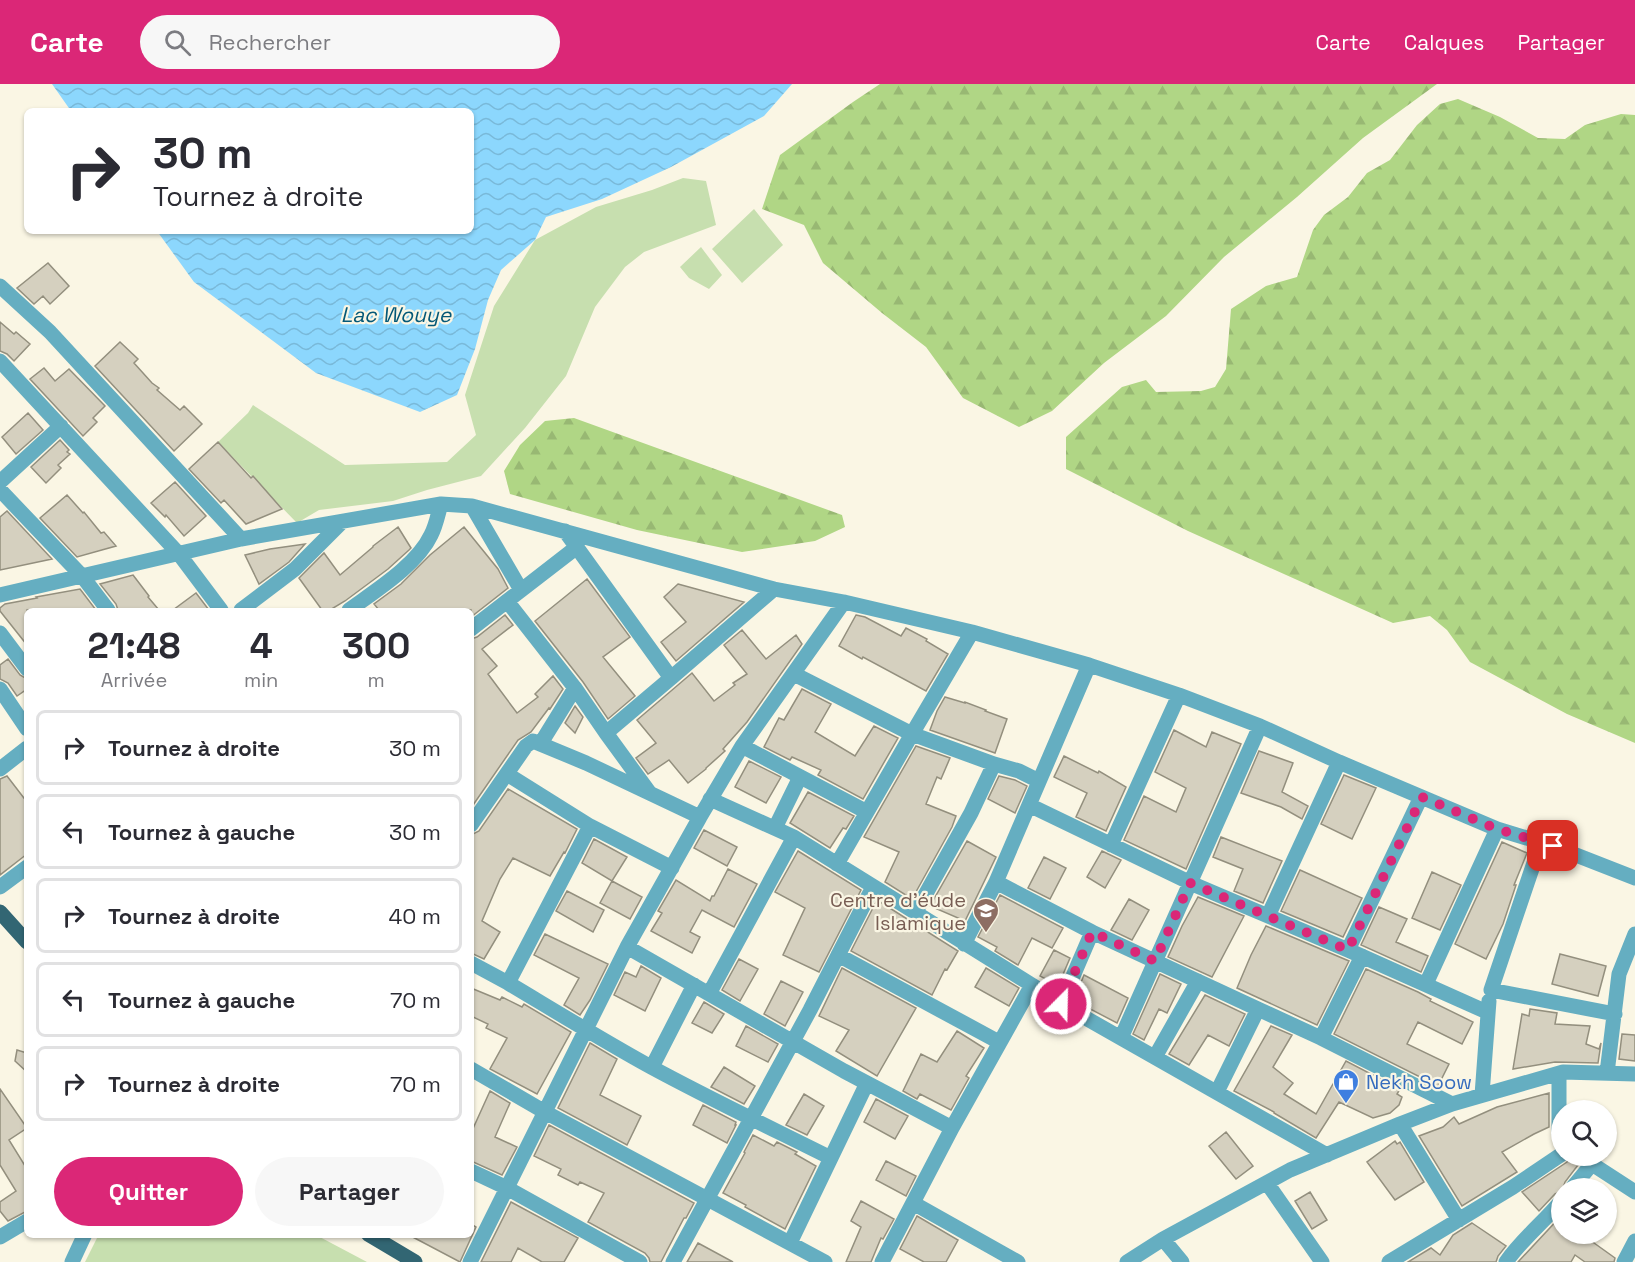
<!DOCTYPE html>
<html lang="fr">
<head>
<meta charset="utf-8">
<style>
  body { margin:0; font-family:"Space Grotesk",sans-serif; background:#f7f7f7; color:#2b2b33; height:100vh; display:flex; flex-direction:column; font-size:22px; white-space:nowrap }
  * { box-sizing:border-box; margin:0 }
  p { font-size:20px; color:#7c7c81 }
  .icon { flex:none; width:33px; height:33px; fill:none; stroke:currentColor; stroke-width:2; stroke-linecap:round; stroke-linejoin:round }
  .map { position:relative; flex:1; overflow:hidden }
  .drawer { position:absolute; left:24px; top:524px; width:450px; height:630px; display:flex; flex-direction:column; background:#fff; border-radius:9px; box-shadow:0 2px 4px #0004 }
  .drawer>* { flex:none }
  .hud { position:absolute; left:24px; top:24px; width:450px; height:126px; border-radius:9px; box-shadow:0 2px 4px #0004; background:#fff; color:#2b2b33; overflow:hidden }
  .controls { position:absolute; left:1551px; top:1016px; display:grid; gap:12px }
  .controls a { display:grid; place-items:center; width:66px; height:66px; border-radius:50%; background:#fff; box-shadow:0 2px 4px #0004; font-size:30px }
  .pin { position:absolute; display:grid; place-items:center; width:51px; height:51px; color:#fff; margin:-26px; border-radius:12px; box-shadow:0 3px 9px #0006 }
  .me { position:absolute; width:66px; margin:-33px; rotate:23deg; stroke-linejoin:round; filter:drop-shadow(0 0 4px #0008) }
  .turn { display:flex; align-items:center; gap:21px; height:126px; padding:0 30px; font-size:27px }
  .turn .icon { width:78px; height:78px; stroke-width:2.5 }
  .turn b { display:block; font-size:42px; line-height:51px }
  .eta { display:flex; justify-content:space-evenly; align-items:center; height:102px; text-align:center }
  .eta b { font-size:36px; font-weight:700; line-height:42px }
  .action { display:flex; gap:12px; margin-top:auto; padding:12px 30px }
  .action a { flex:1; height:69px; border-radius:36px; background:#db2777; color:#fff; font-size:24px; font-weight:700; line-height:69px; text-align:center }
  .action a+a { background:#f7f7f7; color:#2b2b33 }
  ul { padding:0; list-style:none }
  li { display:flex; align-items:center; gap:18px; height:75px; margin:0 12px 9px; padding:0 18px; border:3px solid #e1e1e2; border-radius:9px }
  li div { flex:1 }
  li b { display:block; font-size:22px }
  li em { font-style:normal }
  header { display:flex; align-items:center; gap:36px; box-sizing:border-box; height:84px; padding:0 30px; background:#db2777; color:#fff }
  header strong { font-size:28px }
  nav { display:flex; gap:33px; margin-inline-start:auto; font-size:21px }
  .search { width:420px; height:54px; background:#f7f7f7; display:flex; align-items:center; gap:15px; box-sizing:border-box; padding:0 21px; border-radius:33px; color:#7c7c81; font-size:22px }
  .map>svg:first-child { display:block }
  .forest { fill:url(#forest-firs) }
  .green { fill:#c7dfaf }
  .water { fill:url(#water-waves) }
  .building { fill:#d5d0bf; stroke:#938f7e; stroke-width:1.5 }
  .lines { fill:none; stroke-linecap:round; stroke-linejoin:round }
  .minor { stroke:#65aec1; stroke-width:15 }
  .major { stroke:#326673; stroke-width:15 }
  .route { stroke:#db2777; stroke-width:10; stroke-dasharray:0 18 }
  .labels { text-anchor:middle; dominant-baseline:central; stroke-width:4.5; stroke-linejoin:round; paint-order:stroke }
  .education-label { font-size:20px; fill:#785e54; stroke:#faf6e4; text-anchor:end }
  .shop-label { font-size:20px; fill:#366cbe; stroke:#faf6e4; text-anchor:start }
  .water-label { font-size:21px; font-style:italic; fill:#045877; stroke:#faf6e4 }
</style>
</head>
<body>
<header>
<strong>Carte</strong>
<div class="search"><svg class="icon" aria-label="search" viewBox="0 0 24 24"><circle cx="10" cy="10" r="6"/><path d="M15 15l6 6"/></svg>Rechercher</div>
<nav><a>Carte</a><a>Calques</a><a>Partager</a></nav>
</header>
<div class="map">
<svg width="1635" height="1178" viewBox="0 0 1635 1178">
  <defs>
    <pattern id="forest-firs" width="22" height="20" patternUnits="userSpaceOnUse" patternTransform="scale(1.5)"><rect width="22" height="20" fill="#b0d685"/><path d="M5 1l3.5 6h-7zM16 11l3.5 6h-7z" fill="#98b873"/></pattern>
    <pattern id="water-waves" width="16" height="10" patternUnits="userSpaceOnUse" patternTransform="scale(1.5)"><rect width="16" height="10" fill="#8cd7fd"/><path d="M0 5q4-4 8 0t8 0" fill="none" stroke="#79b9d9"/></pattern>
  </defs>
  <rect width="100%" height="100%" fill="#faf6e4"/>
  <!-- forest -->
  <path class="forest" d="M880,0H1437L1363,54L1297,113L1224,173L1166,232L1104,279L1052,327L1019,343L963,314L926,263L882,229L823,179L804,141L762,125L780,71L853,18Z
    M1458,15L1500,33L1538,54L1565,55L1585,41L1621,30L1635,31V659L1567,630L1470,578L1447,546L1430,532L1393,539L1188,447L1066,385V353L1122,303L1146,296L1156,308L1201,307L1215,303L1226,285L1231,225L1266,202L1297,193L1313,146L1324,131L1348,113L1367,89L1390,76L1417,41L1440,20Z
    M574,334L842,431L845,443L815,457L742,468L637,446L510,410L504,387L520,361L545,337Z"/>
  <!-- green -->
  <path class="green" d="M683,94L706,97L716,141L644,168L625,183L595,223L566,292L525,344L481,392L427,406L393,417L319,426L297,439L218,358L248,329L253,321L345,381L447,378L476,351L465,311L494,222L535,156L596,123L652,106Z
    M754,125L783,161L742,199L712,165Z
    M701,163L722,191L709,205L689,194L680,183Z
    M99,1150L316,1151L367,1178H85Z"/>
  <!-- water -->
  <path class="water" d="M52,0H792L764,32L671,83L602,115L546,133L535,156L501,186L488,216L475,265L457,311L420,328L316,289L194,198L157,147H471V27H71Z"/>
  <!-- building -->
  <path class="building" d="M48,179L69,202L50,220L43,212L34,220L17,204Z
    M0,238L14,250L16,248L30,260L14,277L7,270L0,267Z
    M120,258L138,275L134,279L152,299L159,304L157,306L180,326L184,322L202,340L174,367L95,282Z
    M44,284L55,297L69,285L105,322L93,334L97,338L83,352L30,295Z
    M28,329L43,346L16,370L2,353Z
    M60,356L69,366L67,368L70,370L58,381L61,384L46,399L31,383Z
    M218,358L251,394L253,392L282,425L246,440L224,416L221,419L189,385Z
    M175,398L206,432L184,452L166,431L165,433L151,419Z
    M67,411L83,429L84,428L101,449L104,448L116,462L77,473L40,434Z
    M7,427L52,475L0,486V433Z
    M398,443L411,464L409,466L388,485L345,517L330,526H322L299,494L324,469L340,491L373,463V462Z
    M464,443L498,485L508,504L471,533V526H379L374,520L401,500L430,471Z
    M305,460L289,478L259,500L245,471L270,465Z
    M133,491L149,512L148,513L159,526H118L116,520L100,500Z
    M587,495L630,553L603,573L635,612L608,635L583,598L535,537Z
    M678,500L744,518L676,577L661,558L686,538L664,513Z
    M80,505L96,526H27V561L0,527V524L5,520L37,514L36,513Z
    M196,509L209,526H173Z
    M505,531L513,541L482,565L497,582L488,590L517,629L538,613L535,610L553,592L563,605L550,625L549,624L531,648L518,656L471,724V555L477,553Z
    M856,531L865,533L901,552L906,544L927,555L926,557L948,570L926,607L863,573L862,575L839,562Z
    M742,546L766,575L796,551L802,560L747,638L723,665L725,667L706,684V685L688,699L669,676L648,690L636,674L656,659L637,636L692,589L714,617L735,601L733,599L747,590L724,561Z
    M8,575L20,591L27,595V605L17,612L8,599L0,595V581Z
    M802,605L831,620L815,648L855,672L874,642L898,654L863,715L818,691L821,686L792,673L790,676L764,663L779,634L784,636Z
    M945,613L965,619V618L986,626L985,627L1007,635L995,669L930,646L937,627Z
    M575,622L583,633L575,649L565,639Z
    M1174,646L1206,663L1212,648L1241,660L1186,785L1124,756L1144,712L1176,728L1186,704L1155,688Z
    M916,662L950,674L941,695L937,693L926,720L956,732L952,743L912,815L885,798L899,768L864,753Z
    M1259,667L1293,679L1282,708L1308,722L1302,735L1281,723L1241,709Z
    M1064,672L1098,689L1099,687L1126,703L1106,747L1076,733L1087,709L1054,693Z
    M749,677L781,693L766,719L735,703Z
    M1344,691L1376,704L1352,755L1321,740Z
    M7,692L27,718V770L0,791V695Z
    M999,692L1015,696L1027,702L1015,729L988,715Z
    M508,705L577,745L565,769L564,768L550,792L513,774L500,795L482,837L500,848L484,875L471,869V751L479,747Z
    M808,708L854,732L846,745L843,744L830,764L790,739Z
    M704,746L737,763L727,782L694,764Z
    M1221,753L1282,777L1263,819L1234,807L1243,785L1213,773Z
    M594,755L627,773L612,797L582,779Z
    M967,757L996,773L965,837L930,822Z
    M1502,758L1527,769L1514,801H1516L1503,840L1486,875L1455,860Z
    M798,767L861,806L819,888L783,871L805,824L775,808Z
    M1102,767L1121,776L1105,804L1087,793Z
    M1044,773L1066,784L1050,815L1028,804Z
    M728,785L757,800L734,843L702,826L690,848L700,853L692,869L651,847L662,829L658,827L676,796L710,817L712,812H714Z
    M1300,786L1362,814L1343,853L1281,827Z
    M1432,788L1461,801L1440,846L1412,834Z
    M612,797L642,813L630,835L600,819Z
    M567,807L604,826L593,848L556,827Z
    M1000,811L1063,844L1052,864L1032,854L1018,881L995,867L997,863L978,853Z
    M1198,813L1244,832L1212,893L1168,873L1182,842Z
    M1129,815L1149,826L1132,856L1111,846Z
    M877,816L958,867L947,886L945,885L932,911L851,867Z
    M1379,823L1407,835L1396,858L1428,872L1421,888L1361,861Z
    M1266,842L1349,877L1317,941L1237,904L1251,871Z
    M545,850L608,880L590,916L580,931L564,921L579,894L534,871Z
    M1054,866L1070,874L1058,902L1040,892Z
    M1560,870L1606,882L1598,912L1552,900Z
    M739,875L758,885L740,917L722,906Z
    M641,882L661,894L645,927L614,911L625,888L636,893Z
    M842,884L916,924L877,992L836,967L849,946L819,932Z
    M986,884L1019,904L1009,922L975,903Z
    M1366,885L1418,908L1431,915L1430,917L1473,938L1462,960L1418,938L1407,960L1449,980L1438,1002L1334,950Z
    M1160,890L1181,900L1167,929L1159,925L1144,956L1133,950Z
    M1084,891L1128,914L1117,939L1077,918L1080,913L1076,911Z
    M781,897L803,908L785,942L764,930Z
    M471,904L500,916L502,913L522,923L524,920L571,948L537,1010L490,985L507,954L486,944L488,940L471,932Z
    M1205,911L1245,930L1229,962L1208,951L1189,981L1169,970Z
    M704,918L724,930L712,949L692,939Z
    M1530,925L1557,929L1555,940L1590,942L1586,960L1599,965L1601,959L1598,979L1555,978L1513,985L1522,930L1529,932Z
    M746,942L778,960L768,978L736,962Z
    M1271,942L1292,951L1273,983L1293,999L1284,1010L1316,1030L1346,977L1400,1005L1397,1010L1402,1013L1399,1021L1390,1029L1373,1034L1339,1018L1316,1054L1274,1029V1028L1234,1007Z
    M957,947L984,964L966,992L969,994L951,1026L920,1010L917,1015L903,1007L921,970L937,978Z
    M1622,950L1635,951V977L1619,975Z
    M590,959L617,975L600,1011L641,1032L627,1061L558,1024Z
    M17,966L27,969V988L15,977Z
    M724,983L755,1002L744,1020L711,1003Z
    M0,1005L27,1044L9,1056L27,1085V1127L8,1137L0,1127V1118L16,1107L0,1081Z
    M490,1007L510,1019L495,1053L517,1063L502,1091L471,1077V1049Z
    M1549,1009V1043L1534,1050L1502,1068L1517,1088L1462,1122L1419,1052L1443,1043L1454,1033L1459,1040L1497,1023Z
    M804,1010L824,1022L807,1051L786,1041Z
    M876,1015L908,1032L895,1055L864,1038Z
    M703,1021L736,1038L735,1041H736L727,1059L693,1041Z
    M549,1041L694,1119L686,1134H684L661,1178H650L649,1174L645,1169L588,1138L604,1109L580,1098L578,1101L558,1091L561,1085L534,1072Z
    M1226,1048L1253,1082L1236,1095L1209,1062Z
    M753,1051L774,1062L777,1058L797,1068L795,1070L816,1082L785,1145L745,1123L746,1121L723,1109L745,1069L744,1068Z
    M1395,1057L1397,1060L1400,1058L1424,1098L1395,1116L1367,1078Z
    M1571,1071L1572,1075L1578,1081L1565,1098L1562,1107L1555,1110L1539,1127L1522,1108L1567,1078Z
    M886,1077L916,1092L906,1112L876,1096Z
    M1310,1108L1327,1136L1312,1145L1295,1117Z
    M861,1117L894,1135L883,1155L881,1154L871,1178H846L861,1143L851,1137Z
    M511,1118L578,1154L564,1178H542L518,1164L511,1178H481Z
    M1562,1131V1149H1580L1615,1174L1614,1178H1585L1575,1171L1571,1178H1518Z
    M917,1132L958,1156L946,1178H924L900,1165Z
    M1472,1139L1506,1162L1498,1172L1496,1178H1408L1431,1164L1440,1171L1453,1151Z
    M471,1140L476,1143L460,1178L407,1150H471Z
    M698,1159L733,1178H687Z"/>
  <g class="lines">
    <!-- minor -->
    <path class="minor" d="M0,202L50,248L241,455
      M0,277L179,470L221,526
      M0,398L61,342
      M0,406L82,492L108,526
      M472,422L521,506
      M565,447L671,594L606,649
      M0,511L241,455L441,420L472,422L774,505L844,518L972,548L1089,581L1179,611L1260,642L1339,678L1497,745L1553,762L1635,794
      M507,517L575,604L606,649L649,708
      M241,526L295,485L342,438
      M349,526C375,507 417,481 431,451C436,442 438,430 441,420
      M471,545L577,463
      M0,549L27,585
      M794,590L912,650L994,680
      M671,594L774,505
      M0,605L27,645
      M541,659L575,604
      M742,662L867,728
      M0,685L27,664
      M507,690L590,742L672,784
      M710,715L794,753L1032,901L952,1044L882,1178
      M1029,721L1195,801L1348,866L1487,928
      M471,741L526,662L533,657L586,679L700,733
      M590,742L508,899C555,927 602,956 651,983C710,1015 771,1044 831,1074
      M775,744L800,693
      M1541,758L1491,906L1615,930
      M1111,761L1179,611
      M837,780L912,650L972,548
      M996,798L1089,581
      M0,803L27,783
      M915,829L971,729L994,680L1019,687L1039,697
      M1268,832L1339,678
      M1092,848L1258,925
      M964,860L996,798L1092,848L1061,920
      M627,863L844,987L952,1044
      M1348,866L1421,713
      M838,871L999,958
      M471,879L508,899
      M1426,900L1497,745
      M1032,901L1061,920L1327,1071
      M709,910L794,753
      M1121,954L1260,642
      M1321,954L1452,1020
      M1155,973L1198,897
      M652,983L694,901
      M471,985L545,1028L825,1178
      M1607,989L1619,890L1635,850
      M1559,990V1049L1562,1056
      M1217,1008L1258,925L1321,954L1362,872
      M1482,1011L1489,917
      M1400,1040L1459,1136
      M1592,1080L1635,1108
      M471,1087L507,1104L640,1178
      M1267,1099L1322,1178
      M1572,1104L1592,1080L1581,1071
      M913,1119L1018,1178
      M0,1153L27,1137
      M1163,1155L1182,1178
      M790,1159L867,999
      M72,1178L85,1150
      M470,1178L627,863L700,733L742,662L844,518
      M673,1178L810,926L873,803
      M1127,1178L1163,1155L1290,1086L1400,1040L1452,1020L1563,988L1635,990
      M1389,1178L1513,1103L1562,1070
      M1506,1178C1522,1155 1544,1138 1562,1116
      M1624,1178L1635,1157"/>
    <!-- major -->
    <path class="major" d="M0,828L27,858
      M368,1150L415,1178"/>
  </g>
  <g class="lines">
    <!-- route -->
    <path class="route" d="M1061,920L1092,848L1155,877L1190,799L1348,866L1422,713L1497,745L1553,762"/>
  </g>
  <!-- icons -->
  <defs>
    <symbol id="school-pin" viewBox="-11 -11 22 30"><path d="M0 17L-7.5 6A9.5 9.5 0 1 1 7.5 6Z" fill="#8d6e63" stroke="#faf6e4"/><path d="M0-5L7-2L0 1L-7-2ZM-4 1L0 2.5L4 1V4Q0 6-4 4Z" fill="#fff"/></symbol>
    <symbol id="shop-pin" viewBox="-11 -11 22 30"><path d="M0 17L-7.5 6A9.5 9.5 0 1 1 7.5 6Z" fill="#3f7fe0" stroke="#faf6e4"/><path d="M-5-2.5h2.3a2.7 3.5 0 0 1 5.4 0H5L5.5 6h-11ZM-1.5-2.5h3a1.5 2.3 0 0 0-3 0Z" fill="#fff"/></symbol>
  </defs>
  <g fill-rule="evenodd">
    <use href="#school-pin" x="971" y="812" width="30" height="40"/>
    <use href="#shop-pin" x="1331" y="983" width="30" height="40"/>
  </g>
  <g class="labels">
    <!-- education labels -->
    <g class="education-label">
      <text x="966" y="816">Centre d'éude<tspan x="966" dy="23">Islamique</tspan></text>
    </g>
    <!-- shop labels -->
    <g class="shop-label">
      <text x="1366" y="998">Nekh Soow</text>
    </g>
    <!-- water labels -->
    <g class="water-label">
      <text x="396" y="230">Lac Wouye</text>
    </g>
  </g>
</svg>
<div class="controls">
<a><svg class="icon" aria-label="search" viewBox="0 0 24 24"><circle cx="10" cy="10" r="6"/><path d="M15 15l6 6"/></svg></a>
<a><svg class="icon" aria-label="layers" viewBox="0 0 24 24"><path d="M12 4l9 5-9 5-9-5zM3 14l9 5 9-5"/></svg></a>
</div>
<div class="pin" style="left:1553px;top:762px;background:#d93025"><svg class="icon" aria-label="arrive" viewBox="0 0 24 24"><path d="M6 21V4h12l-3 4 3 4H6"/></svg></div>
<svg class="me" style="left:1061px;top:920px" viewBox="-20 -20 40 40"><circle r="17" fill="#db2777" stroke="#fff" stroke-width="3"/><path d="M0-11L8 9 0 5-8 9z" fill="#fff"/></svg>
<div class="hud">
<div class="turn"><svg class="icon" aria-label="right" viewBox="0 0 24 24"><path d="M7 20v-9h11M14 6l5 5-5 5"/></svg><div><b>30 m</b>Tournez à droite</div></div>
</div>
<section class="drawer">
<div class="eta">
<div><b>21:48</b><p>Arrivée</p></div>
<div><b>4</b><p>min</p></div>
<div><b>300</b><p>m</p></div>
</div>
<ul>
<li><svg class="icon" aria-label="right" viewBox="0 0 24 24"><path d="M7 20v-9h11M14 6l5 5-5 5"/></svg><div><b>Tournez à droite</b></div><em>30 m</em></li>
<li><svg class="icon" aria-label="left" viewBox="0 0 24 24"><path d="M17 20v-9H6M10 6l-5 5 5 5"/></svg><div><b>Tournez à gauche</b></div><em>30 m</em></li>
<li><svg class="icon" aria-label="right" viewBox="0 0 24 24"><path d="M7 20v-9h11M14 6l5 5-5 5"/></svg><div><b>Tournez à droite</b></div><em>40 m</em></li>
<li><svg class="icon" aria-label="left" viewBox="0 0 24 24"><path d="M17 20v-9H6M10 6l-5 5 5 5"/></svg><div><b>Tournez à gauche</b></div><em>70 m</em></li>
<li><svg class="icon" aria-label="right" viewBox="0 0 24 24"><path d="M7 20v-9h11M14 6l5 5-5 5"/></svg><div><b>Tournez à droite</b></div><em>70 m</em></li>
</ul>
<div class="action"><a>Quitter</a><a>Partager</a></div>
</section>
</div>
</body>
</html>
